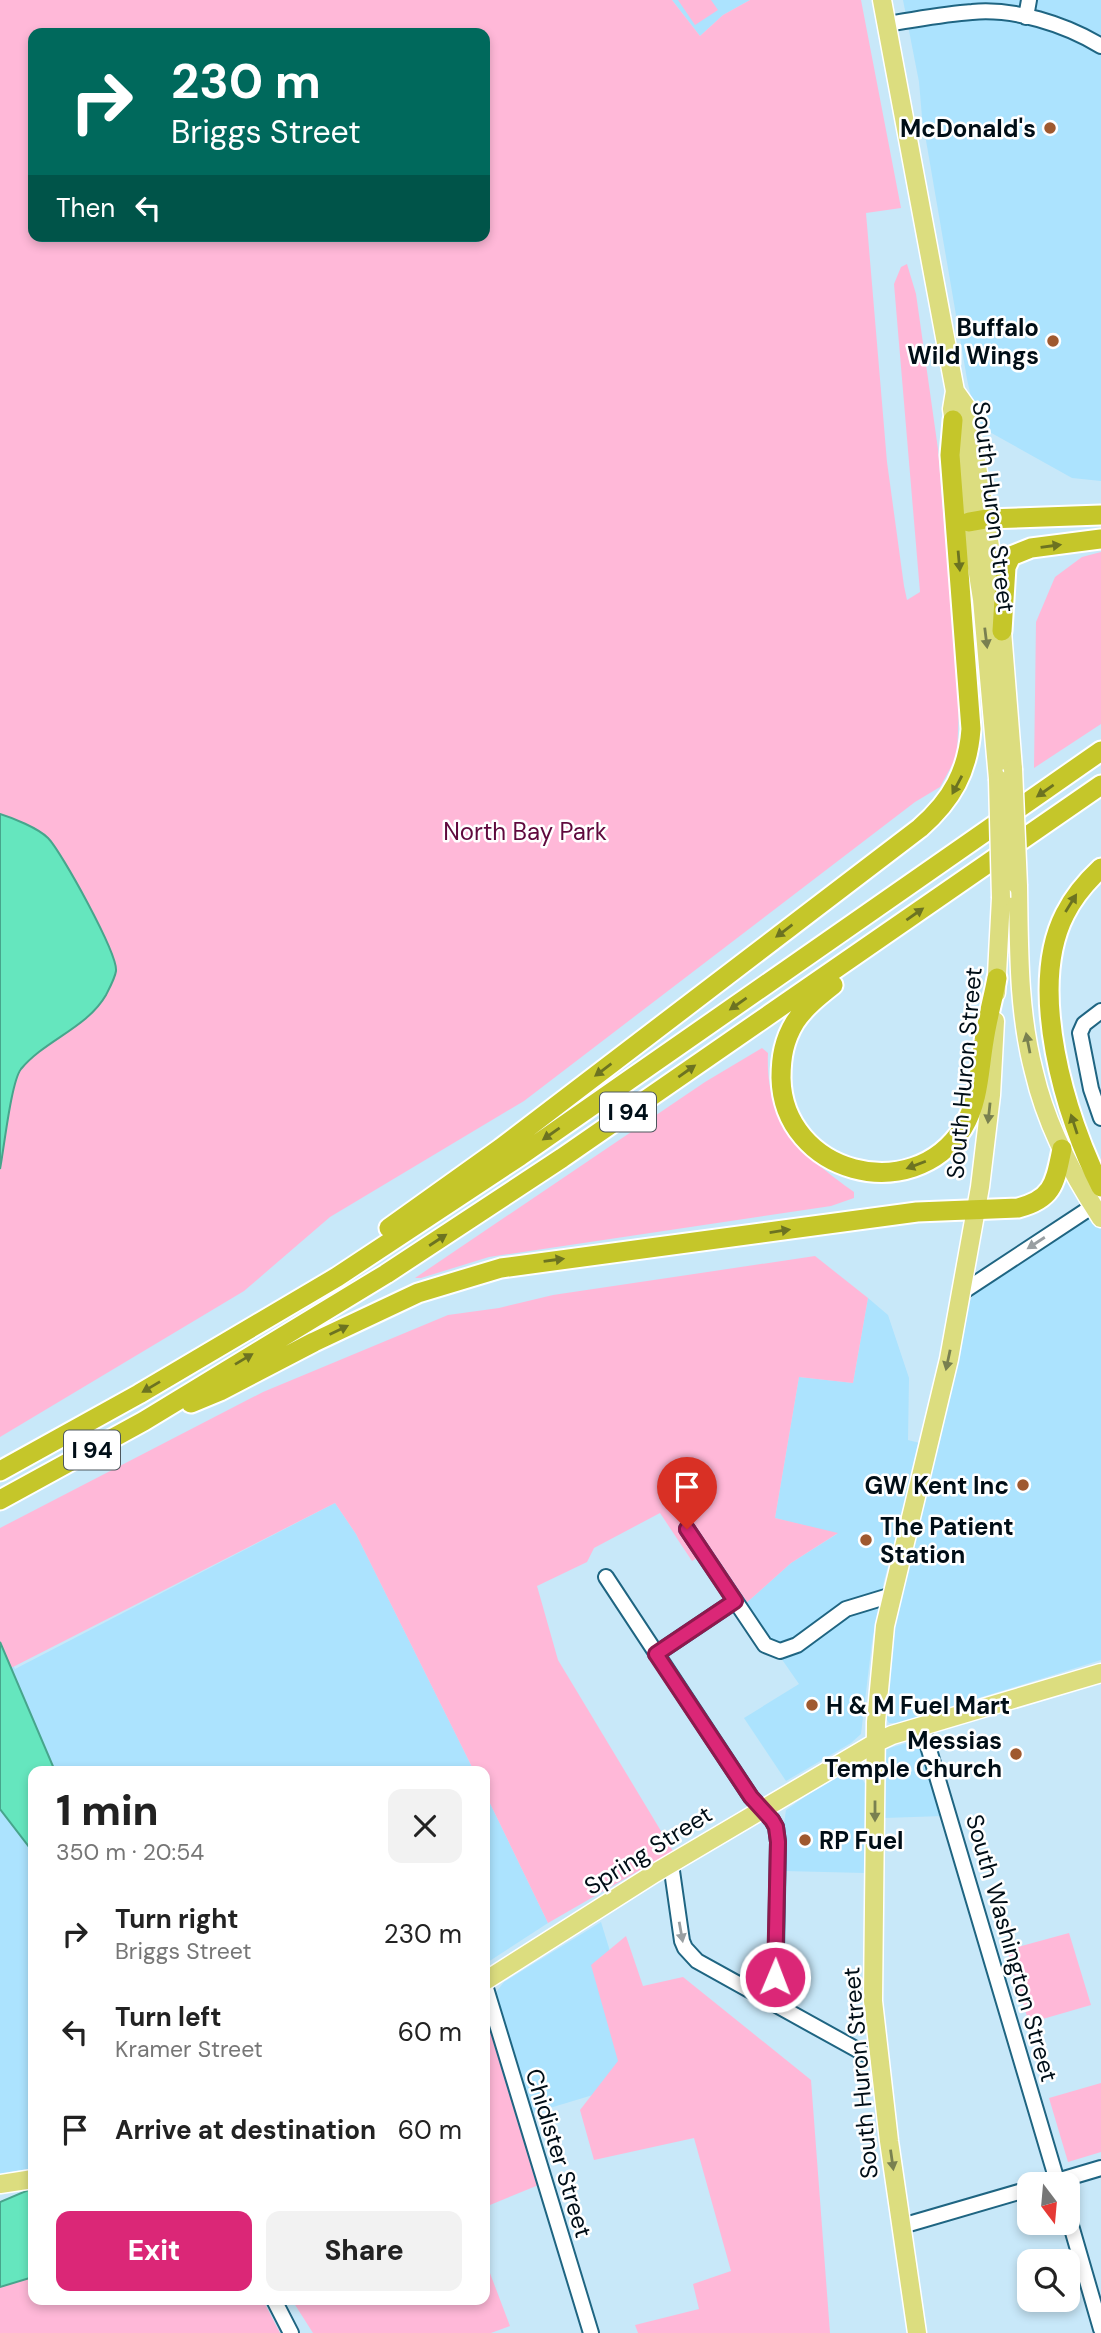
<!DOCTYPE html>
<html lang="en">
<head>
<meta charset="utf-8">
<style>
  body { margin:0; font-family:"DM Sans",sans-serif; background:#f2f2f2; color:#222; height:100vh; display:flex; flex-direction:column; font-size:26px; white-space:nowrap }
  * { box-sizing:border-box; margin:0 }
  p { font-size:23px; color:#767676 }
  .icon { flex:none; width:38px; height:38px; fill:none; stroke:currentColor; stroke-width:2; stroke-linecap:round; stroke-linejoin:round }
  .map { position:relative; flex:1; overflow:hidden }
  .details { position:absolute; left:28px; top:1766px; width:462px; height:539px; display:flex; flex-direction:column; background:#fff; border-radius:14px; box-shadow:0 4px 10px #0003 }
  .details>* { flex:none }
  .top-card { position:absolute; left:28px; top:28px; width:462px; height:214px; border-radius:14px; box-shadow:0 4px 10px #0003; background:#00695c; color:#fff; overflow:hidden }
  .needle { width:46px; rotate:164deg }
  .buttons { position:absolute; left:1017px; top:2172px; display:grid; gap:14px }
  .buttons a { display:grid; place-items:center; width:63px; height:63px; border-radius:14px; background:#fff; box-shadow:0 4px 10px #0003; font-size:35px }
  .pin { position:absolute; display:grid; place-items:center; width:60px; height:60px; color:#fff; margin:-72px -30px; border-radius:50% 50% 50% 0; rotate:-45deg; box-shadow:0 0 7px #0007 }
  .pin .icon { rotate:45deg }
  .me { position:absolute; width:77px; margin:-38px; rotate:1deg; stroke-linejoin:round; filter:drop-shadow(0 0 5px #0008) }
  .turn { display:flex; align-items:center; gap:24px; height:147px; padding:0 28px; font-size:32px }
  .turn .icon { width:91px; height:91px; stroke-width:2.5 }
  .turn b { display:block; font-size:49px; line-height:60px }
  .then { display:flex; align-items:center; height:66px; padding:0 28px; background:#0003; gap:14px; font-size:26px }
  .round { display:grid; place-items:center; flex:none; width:74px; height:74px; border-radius:14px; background:#f2f2f2 }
  .overview { display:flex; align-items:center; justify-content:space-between; height:119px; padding:0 28px }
  h1 { font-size:42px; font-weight:800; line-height:52px }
  .action { display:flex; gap:14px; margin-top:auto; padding:14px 28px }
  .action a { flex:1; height:80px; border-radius:14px; background:#db2777; color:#fff; font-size:28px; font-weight:800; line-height:80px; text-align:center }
  .action a+a { background:#f2f2f2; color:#222 }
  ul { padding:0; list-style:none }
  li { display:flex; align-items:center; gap:21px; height:98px; padding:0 28px }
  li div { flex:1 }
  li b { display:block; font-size:26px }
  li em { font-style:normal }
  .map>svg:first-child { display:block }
  .built { fill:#ace3fe }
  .green { fill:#ffb8d8; fill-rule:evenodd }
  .water { fill:#65e6be; stroke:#47a58c; stroke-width:2 }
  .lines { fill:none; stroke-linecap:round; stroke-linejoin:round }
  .minor-casing { stroke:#1f6582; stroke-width:18 }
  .major-casing { stroke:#fff; stroke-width:21 }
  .highway-casing { stroke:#fff; stroke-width:23 }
  .minor { stroke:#fff; stroke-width:14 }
  .major { stroke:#dcdd7f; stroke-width:18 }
  .highway { stroke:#c5c62a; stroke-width:19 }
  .major-bridge-casing { stroke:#fff; stroke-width:21; stroke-linecap:butt }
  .major-bridge { stroke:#dcdd7f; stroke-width:18 }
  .oneway { fill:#6c7321 }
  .oneway2 { fill:#798050 }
  .oneway3 { fill:#999fa2 }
  .route-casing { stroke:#8e194d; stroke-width:18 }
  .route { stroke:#db2777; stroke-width:12 }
  .poi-dot { fill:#9f592f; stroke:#fff; stroke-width:2.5 }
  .labels { text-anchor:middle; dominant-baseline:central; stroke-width:5; stroke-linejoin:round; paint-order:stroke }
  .shield { fill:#fff; stroke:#4c565d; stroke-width:2 }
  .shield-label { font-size:23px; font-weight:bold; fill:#000e17 }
  .poi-label { font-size:24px; font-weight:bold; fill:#000e17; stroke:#fff; text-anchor:end }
  .street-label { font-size:24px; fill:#000e17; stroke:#fff }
  .park-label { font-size:24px; fill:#5f093d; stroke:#fff }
</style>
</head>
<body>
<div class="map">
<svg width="1101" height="2333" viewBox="0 0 1101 2333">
  <rect width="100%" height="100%" fill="#c8e8f9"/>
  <!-- built -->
  <path class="built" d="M672,0H750L723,15L700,36Z
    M903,0H1101V481L1072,478L977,425L967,379L922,117L919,82Z
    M1085,1218L1091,1219L1101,1227V1660L898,1723H889L886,1718L893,1631L970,1300L977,1290Z
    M868,1298L888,1315L909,1378L908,1440L920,1443L884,1581L872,1642L861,1734L851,1743L786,1781L744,1718L799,1684L744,1605L791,1563L837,1534L775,1518L799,1377L853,1383Z
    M335,1503L356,1534L474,1771H33V2168L0,2174V1640L15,1669Z
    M918,1740L943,1816L884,1818L883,1753L886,1749Z
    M850,1772L859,1775L867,1786L865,1873L784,1871V1824L786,1810L833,1777Z
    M485,1793L548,1923L485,1964Z
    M601,1922L649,2078L530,2114L495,1998L496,1992L504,1982Z"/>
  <!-- green -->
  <path class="green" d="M0,0H672L700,36L723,15L750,0H861L901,208L866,213L887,462L904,586L907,600L920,592L894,284L901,267L907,264L916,294L938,449L959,705L957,756L940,787L915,802L524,1101L330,1217L244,1291L0,1437ZM33,33H485V236H33Z
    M678,0H711L718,10L695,25Z
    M1101,552V724L1034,768L1036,622L1055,577L1082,557Z
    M762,1048L768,1053C765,1123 801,1154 854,1192V1198L831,1206L489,1257L421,1278H415L705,1082Z
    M815,1256L868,1298L853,1383L799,1377L775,1518L838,1533L791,1563L744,1605L707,1552L692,1561L660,1513L594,1548L587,1562L537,1586L558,1660L673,1851L548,1923L485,1793V1771H474L356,1534L335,1503L11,1668L0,1642V1528L263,1392L448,1315L499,1308L553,1295Z
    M1069,1933L1091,2005L1029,2023L1007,1950Z
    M626,1936L643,1986L683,1977L811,2080L830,2333H638L635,2325L699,2309L693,2284L731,2271L694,2138L594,2160L580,2110L618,2061L591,1965Z
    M485,2008L488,2010L541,2184L485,2207Z
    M1101,2083V2152L1068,2162L1049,2098Z
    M485,2260L510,2326L491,2333H313L292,2300H485Z
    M33,2277V2300H263L280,2333H0V2287Z"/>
  <!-- water -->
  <path class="water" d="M0,814C13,818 38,828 48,838C61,851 118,954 116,971C115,978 109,989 106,995C87,1028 45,1040 21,1069C11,1082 4,1149 0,1169Z
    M0,1642L55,1771H33V1852L0,1809Z
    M33,2188V2277L0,2287V2202Z"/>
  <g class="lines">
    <defs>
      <path id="minor" d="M1026,17L1029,0
        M886,24C914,20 943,14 972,12C1014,8 1065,24 1101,46
        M1101,1011L1084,1024L1080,1033L1091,1089L1101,1118
        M961,1293L1093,1206
        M687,1529L765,1645L780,1651L797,1645L846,1609L892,1595
        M606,1577L751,1797L772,1820L776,1827L778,1842L775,2004
        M656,1654L735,1601
        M922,1726L1058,2184
        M671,1864L682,1941L685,1948L697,1961L863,2053L880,2059
        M485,1985L591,2333
        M1047,2184L1101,2168
        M1068,2215L1101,2329
        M902,2226L1029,2189
        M274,2300L291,2333"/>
      <path id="major" d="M882,0L955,391L952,409L982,599L998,779
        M955,391L967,408L986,519L1002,631L1013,769
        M1018,886C1019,948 1018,1011 1034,1072C1046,1124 1072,1174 1101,1218
        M996,993L1001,898
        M485,1981L655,1873L875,1743L892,1735L1101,1673
        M0,2184L33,2179
        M917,2333L889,2141L873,2001L876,1722L885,1626L949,1359L980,1187L991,1095L995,1021"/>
      <path id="highway" d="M969,522L986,519L1101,515
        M1002,631L1006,567L1011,556L1031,548L1101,539
        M1101,868C1087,881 1074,896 1065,914C1027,988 1065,1117 1101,1187
        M833,985C819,996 805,1007 795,1022C784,1040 781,1057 781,1078C783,1173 912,1208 963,1128C979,1102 979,1070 984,1041C987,1020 993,999 997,978
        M389,1228L501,1148L920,828C952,800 968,771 971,729L950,455L953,420
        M191,1403L220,1391L314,1342L418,1293L501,1268L917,1212L1018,1208C1054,1199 1055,1182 1062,1149
        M0,1471L139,1394L337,1277L520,1156L1101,751
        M0,1500L144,1421L386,1274L562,1158L1101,785"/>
    </defs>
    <!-- minor casing -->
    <use href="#minor" class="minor-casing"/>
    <!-- major casing -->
    <use href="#major" class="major-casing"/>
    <!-- highway casing -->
    <use href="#highway" class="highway-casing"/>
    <!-- minor -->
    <use href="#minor" class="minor"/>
    <!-- major -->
    <use href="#major" class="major"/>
    <!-- highway -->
    <use href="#highway" class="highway"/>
    <defs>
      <path id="major-bridge" d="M1013,769L1018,886
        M998,779L1001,898"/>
    </defs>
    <!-- major-bridge casing -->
    <use href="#major-bridge" class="major-bridge-casing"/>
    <!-- major-bridge -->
    <use href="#major-bridge" class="major-bridge"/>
  </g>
  <!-- one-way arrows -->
  <defs><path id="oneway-solid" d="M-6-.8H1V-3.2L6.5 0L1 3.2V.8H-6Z" transform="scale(1.75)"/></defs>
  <g class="oneway">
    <use href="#oneway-solid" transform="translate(1051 546) rotate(-8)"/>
    <use href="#oneway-solid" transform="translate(959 561) rotate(85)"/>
    <use href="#oneway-solid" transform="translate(957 785) rotate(118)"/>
    <use href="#oneway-solid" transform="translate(1045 791) rotate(145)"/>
    <use href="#oneway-solid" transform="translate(1071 903) rotate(-58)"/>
    <use href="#oneway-solid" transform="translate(915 914) rotate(-35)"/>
    <use href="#oneway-solid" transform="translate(784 931) rotate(143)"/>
    <use href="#oneway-solid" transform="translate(738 1004) rotate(145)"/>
    <use href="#oneway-solid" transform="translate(603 1070) rotate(143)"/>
    <use href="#oneway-solid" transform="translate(687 1071) rotate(-35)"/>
    <use href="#oneway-solid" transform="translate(1074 1124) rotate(-108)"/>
    <use href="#oneway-solid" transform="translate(551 1134) rotate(145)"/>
    <use href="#oneway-solid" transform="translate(916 1165) rotate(159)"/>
    <use href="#oneway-solid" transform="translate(780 1231) rotate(-9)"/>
    <use href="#oneway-solid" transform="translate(438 1240) rotate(-33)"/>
    <use href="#oneway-solid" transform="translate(554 1260) rotate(-8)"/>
    <use href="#oneway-solid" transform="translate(339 1330) rotate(-26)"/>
    <use href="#oneway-solid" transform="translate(244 1359) rotate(-31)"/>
    <use href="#oneway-solid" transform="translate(151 1387) rotate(149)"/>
  </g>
  <g class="oneway2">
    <use href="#oneway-solid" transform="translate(986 638) rotate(83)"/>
    <use href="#oneway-solid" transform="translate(1028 1043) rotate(-101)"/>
    <use href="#oneway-solid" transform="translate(989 1113) rotate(96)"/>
    <use href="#oneway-solid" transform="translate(948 1360) rotate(102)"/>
    <use href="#oneway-solid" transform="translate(875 1811) rotate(90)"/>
    <use href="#oneway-solid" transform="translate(892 2160) rotate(82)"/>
  </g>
  <g class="oneway3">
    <use href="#oneway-solid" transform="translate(1036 1243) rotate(147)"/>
    <use href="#oneway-solid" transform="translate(681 1932) rotate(80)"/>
  </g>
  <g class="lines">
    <defs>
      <path id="route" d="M687,1529L735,1601L656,1654L751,1797L772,1820L776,1827L778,1842L775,1977"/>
    </defs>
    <!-- route casing -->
    <use href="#route" class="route-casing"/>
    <!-- route -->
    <use href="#route" class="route"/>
  </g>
  <!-- markers -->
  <g class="poi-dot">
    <circle cx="1050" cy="128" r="7"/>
    <circle cx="1053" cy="341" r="7"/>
    <circle cx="1023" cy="1485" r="7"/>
    <circle cx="866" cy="1540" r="7"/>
    <circle cx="812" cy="1705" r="7"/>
    <circle cx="1016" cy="1754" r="7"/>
    <circle cx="805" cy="1840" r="7"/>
  </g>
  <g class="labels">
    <!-- shield labels -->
    <g class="shield">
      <rect x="600" y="1092.5" width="56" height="39" rx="5"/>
      <rect x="64" y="1430.5" width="56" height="39" rx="5"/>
    </g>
    <g class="shield-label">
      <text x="628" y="1112">I 94</text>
      <text x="92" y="1450">I 94</text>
    </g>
    <!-- poi labels -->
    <g class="poi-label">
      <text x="1036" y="128">McDonald's</text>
      <text x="1039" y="327">Buffalo<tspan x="1039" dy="28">Wild Wings</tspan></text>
      <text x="1009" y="1485">GW Kent Inc</text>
      <text x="880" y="1526" text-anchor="start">The Patient<tspan x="880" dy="28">Station</tspan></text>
      <text x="826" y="1705" text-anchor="start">H &amp; M Fuel Mart</text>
      <text x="1002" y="1740">Messias<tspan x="1002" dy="28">Temple Church</tspan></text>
      <text x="819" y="1840" text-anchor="start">RP Fuel</text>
    </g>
    <!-- street labels -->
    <g class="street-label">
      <text transform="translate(994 507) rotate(83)">South Huron Street</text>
      <text transform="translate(964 1073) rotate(-85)">South Huron Street</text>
      <text transform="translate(648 1850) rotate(-32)">Spring Street</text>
      <text transform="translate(1012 1948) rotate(74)">South Washington Street</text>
      <text transform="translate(860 2073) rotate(-95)">South Huron Street</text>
      <text transform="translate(559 2153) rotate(73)">Chidister Street</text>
    </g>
    <!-- park labels -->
    <g class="park-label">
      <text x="525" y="831">North Bay Park</text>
    </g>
  </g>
</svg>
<div class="buttons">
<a><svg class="needle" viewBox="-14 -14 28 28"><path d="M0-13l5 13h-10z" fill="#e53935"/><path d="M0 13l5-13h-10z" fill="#767676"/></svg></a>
<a><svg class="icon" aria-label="search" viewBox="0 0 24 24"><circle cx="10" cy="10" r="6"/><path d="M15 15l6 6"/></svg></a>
</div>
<div class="pin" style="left:687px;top:1529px;background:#d93025"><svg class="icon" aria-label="arrive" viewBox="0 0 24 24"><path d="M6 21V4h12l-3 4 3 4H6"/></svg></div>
<svg class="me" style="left:775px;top:1977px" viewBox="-20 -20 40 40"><circle r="17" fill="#db2777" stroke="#fff" stroke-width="3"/><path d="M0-11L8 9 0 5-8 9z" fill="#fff"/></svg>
<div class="top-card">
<div class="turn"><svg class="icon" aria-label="right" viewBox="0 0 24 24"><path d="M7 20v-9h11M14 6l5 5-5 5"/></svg><div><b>230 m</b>Briggs Street</div></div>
<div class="then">Then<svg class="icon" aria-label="left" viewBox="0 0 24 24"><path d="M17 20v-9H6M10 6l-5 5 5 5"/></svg></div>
</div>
<section class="details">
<div class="overview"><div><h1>1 min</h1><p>350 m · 20:54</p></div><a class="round"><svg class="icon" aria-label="close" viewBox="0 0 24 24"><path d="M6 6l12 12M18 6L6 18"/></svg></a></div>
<ul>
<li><svg class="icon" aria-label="right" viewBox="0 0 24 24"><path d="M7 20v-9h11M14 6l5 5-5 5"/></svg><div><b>Turn right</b><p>Briggs Street</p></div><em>230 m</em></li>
<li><svg class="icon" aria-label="left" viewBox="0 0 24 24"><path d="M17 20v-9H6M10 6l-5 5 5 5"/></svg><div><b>Turn left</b><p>Kramer Street</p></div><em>60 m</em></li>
<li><svg class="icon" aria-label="arrive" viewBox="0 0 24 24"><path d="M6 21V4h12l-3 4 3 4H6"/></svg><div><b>Arrive at destination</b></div><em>60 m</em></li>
</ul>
<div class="action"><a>Exit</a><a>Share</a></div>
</section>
</div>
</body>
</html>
